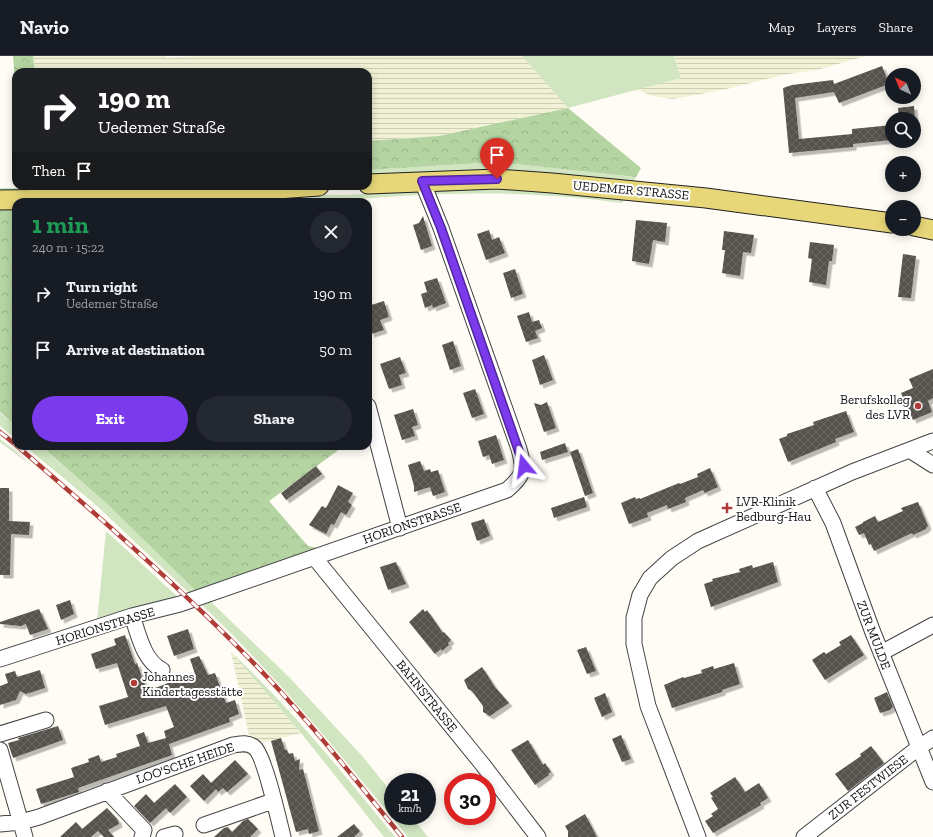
<!DOCTYPE html>
<html lang="en">
<head>
<meta charset="utf-8">
<style>
  body { margin:0; font-family:"Zilla Slab",serif; background:#242831; color:#f1f3f6; height:100vh; display:flex; flex-direction:column; font-size:15px; white-space:nowrap }
  * { box-sizing:border-box; margin:0 }
  p { font-size:13px; color:#9ea1a6 }
  .icon { flex:none; width:22px; height:22px; fill:none; stroke:currentColor; stroke-width:2; stroke-linecap:round; stroke-linejoin:round }
  .map { position:relative; flex:1; overflow:hidden }
  .sheet { position:absolute; left:12px; top:142px; width:360px; height:252px; display:flex; flex-direction:column; background:#171b24; border-radius:12px; box-shadow:0 2px 10px #0003 }
  .sheet>* { flex:none }
  .hud { position:absolute; left:12px; top:12px; width:360px; height:122px; border-radius:12px; box-shadow:0 2px 10px #0003; background:#202124; color:#fff; overflow:hidden }
  .needle { width:26px; rotate:317deg }
  .controls { position:absolute; left:885px; top:12px; display:grid; gap:8px }
  .controls a { display:grid; place-items:center; width:36px; height:36px; border-radius:50%; background:#171b24; box-shadow:0 2px 10px #0003; font-size:20px }
  .speed { position:absolute; left:384px; top:717px; display:flex; gap:8px; font-size:20px; font-weight:700; text-align:center }
  .speed>* { display:grid; place-content:center; width:52px; height:52px; border-radius:50%; background:#171b24; box-shadow:0 2px 10px #0003; line-height:1 }
  .speed small { font-size:10px; font-weight:400 }
  .speed .limit { border:6px solid #d22; background:#fff; color:#111 }
  .pin { position:absolute; display:grid; place-items:center; width:34px; height:34px; color:#fff; margin:-41px -17px; border-radius:50% 50% 50% 0; rotate:-45deg; box-shadow:0 0 4px #0007 }
  .pin .icon { rotate:45deg }
  .me { position:absolute; width:44px; margin:-22px; rotate:344deg; stroke-linejoin:round; filter:drop-shadow(0 0 3px #0008) }
  .turn { display:flex; align-items:center; gap:14px; height:84px; padding:0 20px; font-size:18px }
  .turn .icon { width:52px; height:52px; stroke-width:2.5 }
  .turn b { display:block; font-size:28px; line-height:34px }
  .then { display:flex; align-items:center; height:38px; padding:0 20px; background:#0003; gap:8px; font-size:15px }
  .round { display:grid; place-items:center; flex:none; width:42px; height:42px; border-radius:21px; background:#242831 }
  .overview { display:flex; align-items:center; justify-content:space-between; height:68px; padding:0 20px }
  h1 { font-size:24px; font-weight:800; line-height:30px; color:#1e9e55 }
  .button { display:flex; gap:8px; margin-top:auto; padding:8px 20px }
  .button a { flex:1; height:46px; border-radius:24px; background:#7c3aed; color:#fff; font-size:16px; font-weight:800; line-height:46px; text-align:center }
  .button a+a { background:#242831; color:#f1f3f6 }
  ul { padding:0; list-style:none }
  li { display:flex; align-items:center; gap:12px; height:56px; padding:0 20px }
  li div { flex:1 }
  li b { display:block; font-size:15px }
  li em { font-style:normal }
  header { display:flex; align-items:center; gap:24px; box-sizing:border-box; height:56px; padding:0 20px; background:#171b24; border-bottom:1px solid #363941 }
  header strong { font-size:19px }
  nav { display:flex; gap:22px; margin-inline-start:auto; font-size:14px }
  .map>svg:first-child { display:block }
  .farmland { fill:url(#farmland-rules) }
  .grass { fill:#d0e5c0 }
  .forest { fill:url(#forest-crowns) }
  .building { fill:url(#building-cross-hatch); filter:url(#shadow) }
  .lines { fill:none; stroke-linecap:round; stroke-linejoin:round }
  .minor-casing { stroke:#434343; stroke-width:17 }
  .major-casing { stroke:#212121; stroke-width:21 }
  .minor { stroke:#fff; stroke-width:15 }
  .major { stroke:#e8d779; stroke-width:19 }
  .rail-casing { stroke:#b03c38; stroke-width:4.5 }
  .rail { stroke:#fff; stroke-width:3; stroke-dasharray:9; stroke-linecap:butt }
  .route-casing { stroke:#51269a; stroke-width:10 }
  .route { stroke:#7c3aed; stroke-width:7 }
  .poi-dot { fill:#b03c38; stroke:#fff; stroke-width:1.5 }
  .labels { text-anchor:middle; dominant-baseline:central; stroke-width:4; stroke-linejoin:round; paint-order:stroke }
  .street-label { font-size:13px; fill:#101010; stroke:#fff }
  .poi-label { font-size:13px; fill:#101010; stroke:#fff; text-anchor:start }
</style>
</head>
<body>
<header>
<strong>Navio</strong>
<nav><a>Map</a><a>Layers</a><a>Share</a></nav>
</header>
<div class="map">
<svg width="933" height="781" viewBox="0 0 933 781">
  <defs>
    <pattern id="farmland-rules" width="6" height="5" patternUnits="userSpaceOnUse"><rect width="6" height="5" fill="#f1f1d6"/><path d="M0 2.5h6" fill="none" stroke="#ceceb7"/></pattern>
    <pattern id="forest-crowns" width="20" height="18" patternUnits="userSpaceOnUse"><rect width="20" height="18" fill="#b4d4a1"/><path d="M2 6a3 3 0 1 1 6 0M12 15a3 3 0 1 1 6 0" fill="none" stroke="#9ab58a"/></pattern>
    <pattern id="building-cross-hatch" width="8" height="8" patternUnits="userSpaceOnUse"><rect width="8" height="8" fill="#57524d"/><path d="M0 0l8 8M0 8l8-8" fill="none" stroke="#6a6662"/></pattern>
    <filter id="shadow"><feDropShadow dx="3.5" dy="3.5" stdDeviation="0" flood-color="#0004"/></filter>
  </defs>
  <rect width="100%" height="100%" fill="#fefcf4"/>
  <!-- farmland -->
  <path class="farmland" d="M33,0H166V2L195,0H522L568,52L439,80L368,85V16H35Z
    M674,0H866L817,14L788,18L722,34L673,43L652,40L636,33L681,22Z
    M231,596L269,639L301,677L265,686L249,679Z"/>
  <!-- grass -->
  <path class="grass" d="M522,0H674L681,22L568,52Z
    M497,106L636,121L632,129L368,121V114Z
    M17,130H226L0,137V132H16Z
    M453,133H515L626,139L622,147C564,139 504,136 446,138C392,139 339,146 285,146L282,143L238,146H165L283,138L344,139Z
    M0,357L16,370V383L0,370Z
    M0,383L34,411L0,386Z
    M25,390H41L46,395L106,447L196,535L190,538L96,449Z
    M106,475L179,542L97,566Z
    M208,543L289,621L363,701L393,738V760H411L428,781H408C342,700 275,618 199,546Z
    M231,596C291,652 343,717 395,781H384L301,677Z"/>
  <!-- forest -->
  <path class="forest" d="M13,0H33L35,16H16V38Z
    M568,52L641,112L636,121L497,106L368,114V85L439,80Z
    M0,153H16V370L0,356Z
    M41,390H344L269,445L308,490L318,492L196,535L106,447Z"/>
  <!-- building -->
  <path class="building" d="M882,10L889,28L839,47L834,36L795,42L799,83L852,78V73L892,69V84L853,88V91L789,97L783,32L792,29L833,24L834,28Z
    M914,50L915,63H899L898,52Z
    M423,160L432,190L421,194L413,169L419,167Z
    M636,164L667,167L665,186L653,184L649,208L632,205Z
    M489,174L492,184L499,181L505,197L486,204L477,178Z
    M724,175L754,179L751,197L743,196L740,220L722,217L725,194H722Z
    M810,186L834,189L832,205H829L826,229L809,226L812,203L808,202Z
    M903,198L916,200L911,242L898,241Z
    M515,213L523,238L511,242L503,217Z
    M437,222L446,247L433,252L432,249L425,252L421,238L427,236L424,226Z
    M384,245L389,261L380,264L384,274L371,278L368,269V250Z
    M529,256L532,266L539,264L542,272L535,275L538,282L526,286L517,260Z
    M453,285L461,310L450,314L442,289Z
    M544,299L553,324L540,329L532,304Z
    M400,301L406,317L399,319L402,329L389,333L380,308Z
    M933,313V342L928,345L932,356L913,364L901,337L913,332L909,323Z
    M475,333L484,358L472,362L463,337Z
    M547,346L556,372L544,376L534,347L541,349Z
    M413,353L418,369L412,371L415,380L402,384L394,359Z
    M846,355L854,376L835,383L836,386L788,406L779,383L787,380V378L814,369L813,366Z
    M496,379L504,404L492,408L489,399L483,401L478,385Z
    M565,387L568,396L542,404L540,396Z
    M578,393L593,437L585,440L570,396Z
    M420,405L424,415L430,413L431,416L438,414L445,436L433,440L430,431L414,436V430L408,409Z
    M316,410L322,418L286,444L281,437Z
    M710,412L718,431L705,437L703,434L685,442L686,446L668,453L667,449L647,457L648,461L629,468L621,447L635,441L636,443L640,442V443L679,427L680,428L698,421L697,418Z
    M338,429L353,437L348,446L352,449L346,459L341,456L334,469L331,468L326,478L309,469L322,450L326,452Z
    M0,432H9V465L30,466L29,479L11,478L10,519H0Z
    M584,441L587,451L554,462L551,452Z
    M918,446L928,470L926,472V473L913,479L912,477L874,495L871,488L869,489L864,477L859,479L855,471L863,467V466L875,460L878,466L903,455L901,452Z
    M484,463L490,480L477,485L471,467Z
    M396,506L406,528L388,534L380,511Z
    M773,506L778,526L711,551L704,528L713,525L712,523L740,516L739,513L752,509L753,512Z
    M70,544L74,558L61,564L56,549Z
    M39,553L48,573L30,579L26,568L21,570L0,568V566Z
    M423,553L425,556L427,554L443,577L444,576L451,584L448,587L449,589L442,595L441,593L435,598L409,566Z
    M188,573L194,593L174,600L167,580Z
    M125,579L135,608L137,607L147,635L179,623L180,626L196,621L190,603L199,600L208,619L215,617L226,647L235,644L239,658L229,662L230,666L169,688L172,699L78,732L79,736L41,748L36,733L74,721L71,712L89,706L88,703L99,699L101,706L117,701L116,698L140,690L136,679L144,676L148,687L166,682L164,675L174,671L166,650L105,669L99,650L128,641L117,607L96,613L91,598L116,589L114,583Z
    M851,579L864,599L825,624L812,604L824,596L826,598L841,589L839,586Z
    M586,591L596,615L587,618L577,594Z
    M734,607L740,628L722,634V636L672,652L664,629L683,621L684,622L702,617L701,614L713,610L714,613Z
    M482,611L495,631L509,647L490,660L483,656V650L472,635L468,633L464,624Z
    M40,614L45,632L26,638L20,635L16,644L0,649V630L8,627L5,618L15,615L17,621Z
    M887,636L893,651L890,654L880,657L874,642Z
    M605,637L612,656L602,661L594,642Z
    M58,670L63,684L13,702L8,687L19,684L18,682Z
    M621,679L631,703L622,706L612,683Z
    M281,682L285,694H287L289,698L293,697L295,705L300,703L299,714L303,713L319,775L309,778L308,773L296,776L271,685Z
    M528,684L543,709L545,707L551,716L548,718L549,719L535,729L511,694Z
    M871,690L884,707L848,735L835,718L861,700L860,698Z
    M235,704L248,718L227,736L223,732L218,736L216,733L204,745L190,730L203,718L211,727Z
    M735,721L745,736L759,727L768,742L760,747L761,749L713,777L705,765L713,760L711,758L718,753L711,742L713,741L710,737Z
    M175,728L187,741L170,757L166,752L150,767L134,750L146,738L154,747Z
    M107,752L118,764L119,768L108,774L114,781H104L98,775L91,781H60L76,766L82,773Z
    M585,758L597,781H568V775L565,770Z
    M248,763L258,773L250,781H214L224,772L228,771L232,776L243,765Z
    M354,768L360,775L354,781H337Z"/>
  <g class="lines">
    <defs>
      <path id="minor" d="M368,350L400,472
        M911,395L933,409
        M815,432L833,467L872,574L933,726
        M314,501L483,709L538,781
        M132,560C139,579 143,604 162,614
        M881,597L933,569
        M0,603L132,560L180,548L507,434C524,419 525,415 519,393L441,172L422,125
        M0,678L46,664
        M0,694L25,781
        M107,735L144,774L142,781
        M0,768L21,766L39,761L233,689C240,688 247,686 254,691C264,698 279,765 283,781
        M204,769L273,745
        M164,781L175,778
        M698,781L648,650L634,588V562L640,539L650,522L672,502L698,485L852,416L933,385
        M804,781L918,692L933,682"/>
      <path id="major" d="M368,128L497,123L552,127L706,142L892,167
        M0,144C107,143 212,138 319,130
        M914,170L933,174"/>
    </defs>
    <!-- minor casing -->
    <use href="#minor" class="minor-casing"/>
    <!-- major casing -->
    <use href="#major" class="major-casing"/>
    <!-- minor -->
    <use href="#minor" class="minor"/>
    <!-- major -->
    <use href="#major" class="major"/>
    <defs>
      <path id="rail" d="M0,376L16,389
        M17,390C103,464 189,539 268,622C315,672 358,727 402,781"/>
    </defs>
    <!-- rail casing -->
    <use href="#rail" class="rail-casing"/>
    <!-- rail -->
    <use href="#rail" class="rail"/>
  </g>
  <g class="lines">
    <defs>
      <path id="route" d="M497,123L422,125L441,172L524,410"/>
    </defs>
    <!-- route casing -->
    <use href="#route" class="route-casing"/>
    <!-- route -->
    <use href="#route" class="route"/>
  </g>
  <!-- markers -->
  <g class="poi-dot">
    <circle cx="918" cy="350" r="4"/>
    <path d="M725 446h4v4h4v4h-4v4h-4v-4h-4v-4h4z"/>
    <circle cx="134" cy="627" r="4"/>
  </g>
  <g class="labels">
    <!-- street labels -->
    <g class="street-label">
      <text transform="translate(631 134) rotate(5)">UEDEMER STRASSE</text>
      <text transform="translate(412 467) rotate(-19)">HORIONSTRASSE</text>
      <text transform="translate(105 570) rotate(-17)">HORIONSTRASSE</text>
      <text transform="translate(874 579) rotate(69)">ZUR MULDE</text>
      <text transform="translate(427 640) rotate(51)">BAHNSTRASSE</text>
      <text transform="translate(185 707) rotate(-19)">LOO'SCHE HEIDE</text>
      <text transform="translate(868 731) rotate(-38)">ZUR FESTWIESE</text>
    </g>
    <!-- poi labels -->
    <g class="poi-label">
      <text x="910" y="343" text-anchor="end">Berufskolleg<tspan x="910" dy="15">des LVR</tspan></text>
      <text x="736" y="445">LVR-Klinik<tspan x="736" dy="15">Bedburg-Hau</tspan></text>
      <text x="142" y="620">Johannes<tspan x="142" dy="15">Kindertagesstätte</tspan></text>
    </g>
  </g>
</svg>
<div class="controls">
<a><svg class="needle" viewBox="-14 -14 28 28"><path d="M0-13l5 13h-10z" fill="#e53935"/><path d="M0 13l5-13h-10z" fill="#9ea1a6"/></svg></a>
<a><svg class="icon" aria-label="search" viewBox="0 0 24 24"><circle cx="10" cy="10" r="6"/><path d="M15 15l6 6"/></svg></a>
<a>+</a>
<a>−</a>
</div>
<div class="speed"><div>21<small>km/h</small></div><div class="limit">30</div></div>
<div class="pin" style="left:497px;top:123px;background:#d93025"><svg class="icon" aria-label="arrive" viewBox="0 0 24 24"><path d="M6 21V4h12l-3 4 3 4H6"/></svg></div>
<svg class="me" style="left:524px;top:410px" viewBox="-20 -20 40 40"><path d="M0-17L14 15 0 8-14 15z" fill="#7c3aed" stroke="#fff" stroke-width="4"/></svg>
<div class="hud">
<div class="turn"><svg class="icon" aria-label="right" viewBox="0 0 24 24"><path d="M7 20v-9h11M14 6l5 5-5 5"/></svg><div><b>190 m</b>Uedemer Straße</div></div>
<div class="then">Then<svg class="icon" aria-label="arrive" viewBox="0 0 24 24"><path d="M6 21V4h12l-3 4 3 4H6"/></svg></div>
</div>
<section class="sheet">
<div class="overview"><div><h1>1 min</h1><p>240 m · 15:22</p></div><a class="round"><svg class="icon" aria-label="close" viewBox="0 0 24 24"><path d="M6 6l12 12M18 6L6 18"/></svg></a></div>
<ul>
<li><svg class="icon" aria-label="right" viewBox="0 0 24 24"><path d="M7 20v-9h11M14 6l5 5-5 5"/></svg><div><b>Turn right</b><p>Uedemer Straße</p></div><em>190 m</em></li>
<li><svg class="icon" aria-label="arrive" viewBox="0 0 24 24"><path d="M6 21V4h12l-3 4 3 4H6"/></svg><div><b>Arrive at destination</b></div><em>50 m</em></li>
</ul>
<div class="button"><a>Exit</a><a>Share</a></div>
</section>
</div>
</body>
</html>
